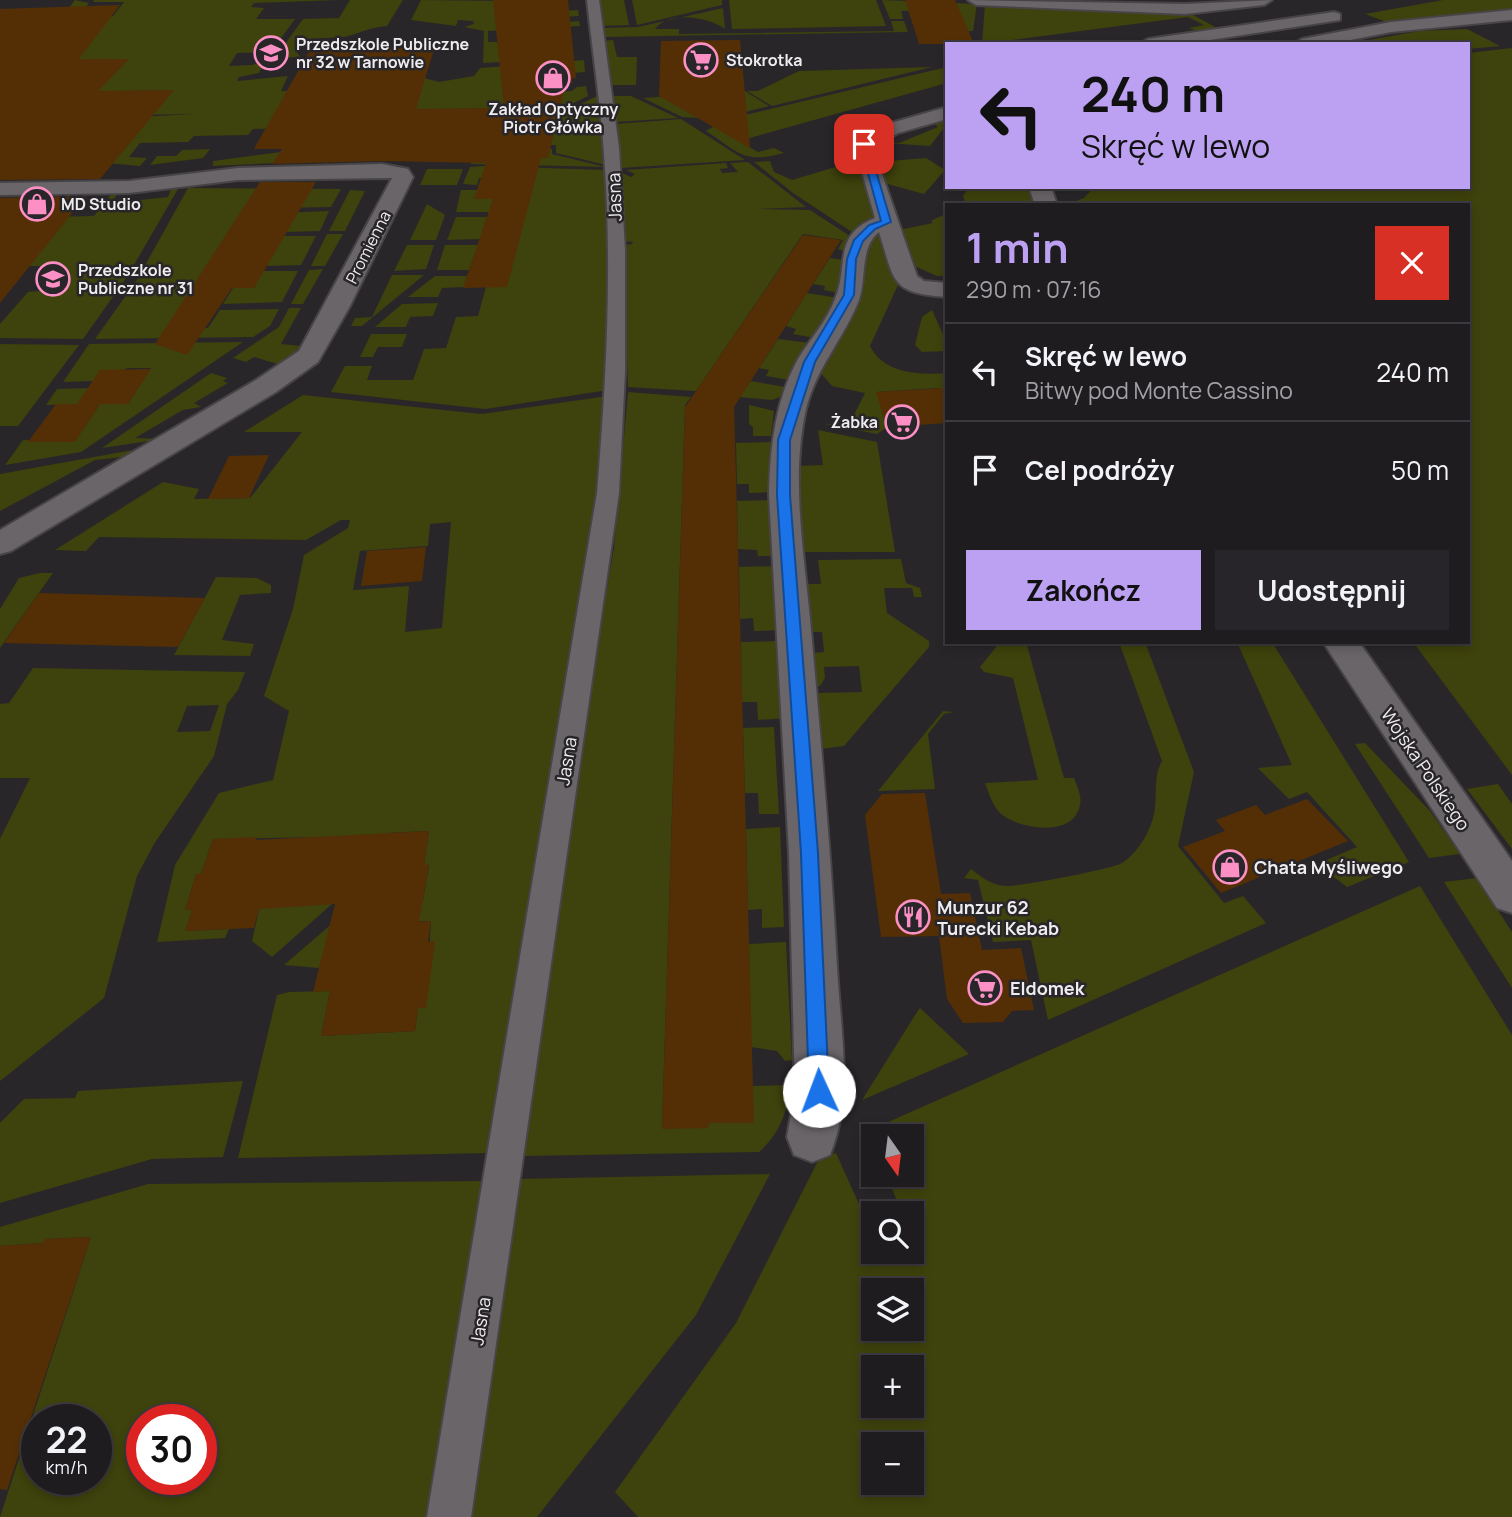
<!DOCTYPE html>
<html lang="pl">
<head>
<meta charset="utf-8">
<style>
  body { margin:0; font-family:Manrope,sans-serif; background:#272529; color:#f1f3f6; height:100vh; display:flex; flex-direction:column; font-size:26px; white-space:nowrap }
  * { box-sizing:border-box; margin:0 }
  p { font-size:23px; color:#a1a1a5 }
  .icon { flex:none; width:38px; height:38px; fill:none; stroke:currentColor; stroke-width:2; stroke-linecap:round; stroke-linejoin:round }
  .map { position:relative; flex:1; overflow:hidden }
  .details { position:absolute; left:945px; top:203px; width:525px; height:441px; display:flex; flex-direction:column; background:#1f1c20; border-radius:0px; box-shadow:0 4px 10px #0003,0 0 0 2px #3c3a3e }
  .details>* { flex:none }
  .banner { position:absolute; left:945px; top:42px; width:525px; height:147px; border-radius:0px; box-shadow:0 4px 10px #0003,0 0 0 2px #3c3a3e; background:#bca0f2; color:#111; overflow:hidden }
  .needle { width:46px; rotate:166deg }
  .buttons { position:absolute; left:861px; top:1124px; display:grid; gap:14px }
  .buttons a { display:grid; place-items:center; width:63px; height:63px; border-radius:0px; background:#1f1c20; box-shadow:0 4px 10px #0003,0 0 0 2px #3c3a3e; font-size:35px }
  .speed { position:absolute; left:21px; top:1404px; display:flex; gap:14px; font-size:35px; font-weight:700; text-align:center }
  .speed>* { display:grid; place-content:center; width:91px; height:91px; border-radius:50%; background:#1f1c20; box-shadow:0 4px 10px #0003,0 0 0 2px #3c3a3e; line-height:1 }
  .speed small { font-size:18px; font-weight:400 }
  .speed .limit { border:10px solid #d22; background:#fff; color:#111 }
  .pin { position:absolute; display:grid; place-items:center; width:60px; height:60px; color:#fff; margin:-30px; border-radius:14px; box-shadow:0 4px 10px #0006 }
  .me { position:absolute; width:77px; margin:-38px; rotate:358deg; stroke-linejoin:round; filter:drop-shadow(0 0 5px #0008) }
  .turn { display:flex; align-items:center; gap:24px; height:147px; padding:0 21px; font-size:32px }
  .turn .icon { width:91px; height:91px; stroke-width:2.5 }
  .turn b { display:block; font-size:49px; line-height:60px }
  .round { display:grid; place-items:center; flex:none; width:74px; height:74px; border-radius:0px; background:#272529 }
  .headline { display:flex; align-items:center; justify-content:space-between; height:119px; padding:0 21px }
  h1 { font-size:42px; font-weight:700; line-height:52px; color:#bca0f2 }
  .primary-button { display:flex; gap:14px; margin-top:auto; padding:14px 21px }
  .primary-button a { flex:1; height:80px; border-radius:0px; background:#bca0f2; color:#111; font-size:28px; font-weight:700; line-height:80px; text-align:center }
  .primary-button a+a { background:#272529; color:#f1f3f6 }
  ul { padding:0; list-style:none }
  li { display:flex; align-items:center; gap:21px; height:98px; padding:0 21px; border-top:2px solid #3c3a3e }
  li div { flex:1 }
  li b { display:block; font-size:26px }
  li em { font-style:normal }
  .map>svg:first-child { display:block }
  .green { fill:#3e420c; fill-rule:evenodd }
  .building { fill:#542f05 }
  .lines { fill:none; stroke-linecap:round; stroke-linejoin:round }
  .pedestrian-casing { stroke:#474447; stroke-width:4 }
  .minor-casing { stroke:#474447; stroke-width:4 }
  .pedestrian { fill:#696569; fill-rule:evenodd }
  .minor { fill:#696569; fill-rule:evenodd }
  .route { fill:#1a73e8; stroke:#114b97; stroke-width:2 }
  .labels { text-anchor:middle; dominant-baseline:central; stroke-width:5; stroke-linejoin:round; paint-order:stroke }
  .far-poi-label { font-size:16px; font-weight:bold; fill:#eeecef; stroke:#29262a; text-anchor:start }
  .far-street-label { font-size:16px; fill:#eeecef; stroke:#29262a }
  .street-label { font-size:18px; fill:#eeecef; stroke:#29262a }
  .poi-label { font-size:18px; font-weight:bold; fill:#eeecef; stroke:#29262a; text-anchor:start }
</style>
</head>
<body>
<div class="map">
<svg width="1512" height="1517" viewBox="0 0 1512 1517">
  <rect width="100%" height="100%" fill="#29262a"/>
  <!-- green -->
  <path class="green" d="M75,0L89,3L79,17L113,16L124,2H93L94,0H340L254,3L251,7L264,8L256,19H295L271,52L237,53L229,66L252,65L266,60L259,73L239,77L237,81L288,76L281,91L324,90L409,74L439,82L474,76L480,68L584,60L585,72L572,73L505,95L572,91L577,87L586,86L588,96L527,126L535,108L429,109L425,115L309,128L253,129L248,135L194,136L188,142L140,143L129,157L147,158L140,166L106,163L139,117L192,114L131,115L169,96L173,90L14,94L54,27Z
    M350,0H403L387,26C372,27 362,32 348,36C330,40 312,35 297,45L301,48H295L300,57L275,58L303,19L339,18Z
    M421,0L522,1L537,13L578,10L579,16L540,18L527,25L579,21L580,26L488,31V42H497L498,48L524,59L583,57L483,63L484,31L464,27L474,24L473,21L458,20L456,26L411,20Z
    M599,0H624L629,25L601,26Z
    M632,0H722V5L637,25Z
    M729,0H876L886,26L732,29Z
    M882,0L977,4L973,31L943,32L951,10L901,11L903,19H890Z
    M1443,0H1512V11L1389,23L1365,14Z
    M985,4L1184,10L1217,28L1199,32L1189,28L1204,25L1188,17L982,44Z
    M723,8L725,29C709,17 669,10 655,29H679V34L894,31L891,21H904L908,32L604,37L602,28L638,27Z
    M1467,29L1500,46L1468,49V44H1347L1419,31Z
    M613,40L617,57H637L636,85H610L604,41Z
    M1512,48V775L1413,642H1468V205L1071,203L1084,198L1094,187H1468V53Z
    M932,67L772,106L747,91H758L799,71Z
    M947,67V83L739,141L758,152L774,148L784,153C743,164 740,153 706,131L724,120Z
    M745,91L769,106L717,119L682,117L643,98Z
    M599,95L601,122L539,125Z
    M611,96H631L678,118L615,122Z
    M681,119L745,160L620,168L615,124Z
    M938,119L947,124L930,146L886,143L882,149L874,148L881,141L899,143L938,127L932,121Z
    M601,126L606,165L556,153V145H538L540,129Z
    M327,146L322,161L213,166V161Z
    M210,149L203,158L150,165L157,156H176L182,150Z
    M552,149V154L606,167L471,164L473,158Z
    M926,158L945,170L924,194L884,183L878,162Z
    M859,160L877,218L855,234L793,193L754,162L770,161L774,172L792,180Z
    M748,162L806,207L758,209L810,210L853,238L846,252L838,249L843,240L803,234L696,391L628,387L623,245L632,244L633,242L624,241L620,172L631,177L635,174L626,170L726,163L728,168L720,169L722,173L738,172L730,163Z
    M483,166L606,170L608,390L485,409L331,392L345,366H372L367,380H413L424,349L446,348L456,317L478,316L486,287L499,178H479L477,185L463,184L470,167Z
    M427,169H463L457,185H420Z
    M969,187H1028L1034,205H966L963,196Z
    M188,188L341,189L331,207L283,208L166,329L208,328L220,310L279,309L270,326L253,337L95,339L137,280Z
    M171,189H178L127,277L83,339L0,338V324L28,292L39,291L60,266H0V218L94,216L112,193H117L113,203L168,197Z
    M350,190L365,191L345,231H329Z
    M461,190H478L493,199L489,212H456Z
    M427,204L445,215L436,240H410Z
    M329,211L320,231L287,232L278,213Z
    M947,213V276H937L910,264L899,230L933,223L931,221Z
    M456,217H487L480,239L447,240Z
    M880,226L898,285L870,346C884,374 919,375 947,373V409L938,388L877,392L887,427L877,434L825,424L850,423L865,393L832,386L820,372L861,260L876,228Z
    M327,234H343L325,266H311Z
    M284,236H316L301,265L266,266Z
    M407,245H434L426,269L394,271Z
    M445,245H478L469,270H437Z
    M830,258L843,260L839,293L824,290L825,286L813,284Z
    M323,269L303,304H291L309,270Z
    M263,271H298L282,302L223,304L233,288H254Z
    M392,275H424L362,326H351L355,318L372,317Z
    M435,276H467L464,287L442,288L438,297H408Z
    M807,293L838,298L815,338L793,334L796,329L786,326Z
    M438,303L433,316L410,317L406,327H375L402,304Z
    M289,308H301L281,344L301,346L281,365L254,357L246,362L233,358L279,327Z
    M932,310L947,343V351L922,352L915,345L922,317Z
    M371,334H407L402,347H378L373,357H360Z
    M778,339L810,343L789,380L766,376L769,370L759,368Z
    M243,342L81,452L5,465L23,440L75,441L100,404H128L151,368H128L93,381L63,382L89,344Z
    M0,344L79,345L18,426H0Z
    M211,373L227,378L223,381L228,383L194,403L201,407L183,410L135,438L162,439L102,448Z
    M751,381L785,387L780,397L772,400L738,397Z
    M91,388L79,404L46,405L57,389Z
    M628,392L691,397L685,405L662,1128H707L709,1123H753L752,1086L787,1085L791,1089C785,1116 780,1133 759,1152L524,1156L594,662L614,548Z
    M303,395L481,414L608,396L603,477L544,808L489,1153L238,1158L277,995L289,992L330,991L321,1036L415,1031L418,1008L426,1007L431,921L413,922L423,900L429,865H424L429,831L386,833L385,836L213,839L201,874H196L185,910H192L185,931L229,929L225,938L157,942L175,865L219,793L273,780L289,711L264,696L293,609L304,555L348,528L350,520H341L306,540L99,537L86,551L55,550L163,482L199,489L194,499L250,498L302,432H244ZM451,522L442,628L405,632L409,586L353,590L360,551L428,546L430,524Z
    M749,405L774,411L771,436H753V427L749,424Z
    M818,430L877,442L895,552H804L797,466L823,465Z
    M771,442L773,492L749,493V484H737L736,443Z
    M144,448L132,456L95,460L0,511V474Z
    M774,500L777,556H758L757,550L738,549L737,501Z
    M901,559L906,583L920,588L922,597H914L912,588H884L887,613L929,641V647L844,746L820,749L816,693L862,692L859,666L824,667L825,678L820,686H815L812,653L824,652L822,632H811L806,584H821L818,560Z
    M778,566L781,630L754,631L753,618L740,619L739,567Z
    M40,573H53L0,648V609L19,578Z
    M216,577L257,578L271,585V593L240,595L222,640L254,644L250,656L174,655Z
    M782,641L788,718L758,720L757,702H742L741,642Z
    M1000,642H1026L1064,778H1074C1077,786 1082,796 1080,805C1074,839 1017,829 1000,813C992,805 989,793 985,783L1038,780L1013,678L984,672L980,667Z
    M1119,642H1145L1194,772L1178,846L1224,903L1243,896L1266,923L1048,1020L1031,940L993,942L978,880L964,878L971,869C982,877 991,885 1005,886C1018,887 1112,869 1122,863C1135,855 1146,838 1151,824C1160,804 1151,780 1162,761Z
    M1237,642H1272L1409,862L1347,887L1317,864L1357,847L1307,792L1289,799L1258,768L1292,765Z
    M33,668L245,672L238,690L227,704L214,756L154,844L137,876L104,998L0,1081V839L30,778H0V704L9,703ZM219,705L210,731L177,732L187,706Z
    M943,711L954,712L944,714L928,734L935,789L878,791Z
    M774,727L779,814H759L758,793H745L743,728Z
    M1365,743L1430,811L1460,854L1429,858L1355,744Z
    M1498,784L1512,804V849L1467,789Z
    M780,827L784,927L762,928V909L748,910L746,829Z
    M1477,878L1512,932V988L1444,882Z
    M1420,886L1512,1035V1517H638L615,1492L736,1323L820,1157L836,1153L873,1235V1251H912V1213H902L886,1174H912V1136H873V1142L868,1131ZM873,1290H912V1328H873ZM873,1367H912V1405H873ZM873,1444H912V1482H873Z
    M332,904L272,957L252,941L260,905Z
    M349,909L319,968L284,965Z
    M786,942L792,1060L785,1061L777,1051L751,1047L749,944Z
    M920,1008L969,1054L862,1100L917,1012Z
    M243,1081L223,1157L152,1159L0,1203V1123L24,1099L75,1098L78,1091Z
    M770,1174L696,1315L537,1517H464L518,1179Z
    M484,1181L433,1517H0L91,1237L46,1239L43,1243L0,1246V1227L148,1184ZM37,1419H96V1479H37ZM142,1419H201V1479H142Z"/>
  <!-- building -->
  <path class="building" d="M493,0H568L576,78H572V83H566L548,158H541L507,287L463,288L493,199H474L486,163L382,161L272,164L282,149H254L310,50L435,46L416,109L504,108Z
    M905,0H955L974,44H919Z
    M120,5L79,59H129L98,91L174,90L100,179L0,180V9Z
    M740,40L750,148L659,96L661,41Z
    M260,182H316L254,288H232L187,355L155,344Z
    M86,196L0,303V198Z
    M803,235L841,240L734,407L754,1123H709L708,1128L662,1129L685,407Z
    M151,369L128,404H100L75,442H28L56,404H77L100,370Z
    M947,388V423L887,427L876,392Z
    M269,455L249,498L208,499L229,456Z
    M426,547L422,581L361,586L367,551Z
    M39,593L204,598H205L178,647L4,643Z
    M925,793L941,894L970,893L982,950L1021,948L1034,1010L1012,1011L1003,1022L963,1023L947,999L939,936L881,937L865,815L882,794Z
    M1307,799L1348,841L1221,893L1183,847L1225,831L1216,820L1256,805L1265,815Z
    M429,831L424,865L429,864L419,922L431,921L428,942L435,941L426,1008H418L415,1031L321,1036L330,991L313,992L335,904L259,909L254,928L185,931L192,910H185L196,874H201L213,839L257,837L256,840Z
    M91,1237L7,1490L0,1489V1246L43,1243L45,1239Z"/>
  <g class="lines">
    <defs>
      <path id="pedestrian" d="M587,0H599L619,148L625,250V372L619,493L471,1517H427L597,493C606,385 612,277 605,169C602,113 593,56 587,0Z"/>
      <path id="minor" d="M968,0L1185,4L1272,0L1264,5L1185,14L976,5Z
        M1512,10V20L1391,32L1330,44H1294L1302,39L1391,22Z
        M1334,12L1340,14V20L1184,44H1140L1148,39Z
        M947,107V119L898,133L873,148L917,276L924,281L947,283V297C890,293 895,282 879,232C858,249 868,282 857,305C841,342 816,369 806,409C790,480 805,558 811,630C821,742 831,854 837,967C840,1027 854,1097 830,1155L812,1162L794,1155L787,1137L795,1091L789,853L769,495C770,448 775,401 798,359C810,339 827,321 835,299C849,266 832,235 875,218L854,144L884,125Z
        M382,164L408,169L413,177L350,306L318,362L276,392L11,551L0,554V530L256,380L299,351L392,178L238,180L129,193L0,195V183L129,181L238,168Z
        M1029,187H1051L1057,205H1035Z
        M1323,642H1359L1512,861V913L1497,908Z"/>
    </defs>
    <!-- pedestrian casing -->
    <use href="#pedestrian" class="pedestrian-casing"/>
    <!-- minor casing -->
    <use href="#minor" class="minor-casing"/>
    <!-- pedestrian -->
    <use href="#pedestrian" class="pedestrian"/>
    <!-- minor -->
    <use href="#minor" class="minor"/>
  </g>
  <!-- route -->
  <path class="route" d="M864,142L868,144L891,222L875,229L863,241L856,259L854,295L815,362L790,440V495L818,853L829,1091L826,1097L819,1100L812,1097L809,1091L801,853L777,495L778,440L804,362L844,295L847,259L854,240L869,225L881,221L860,144Z"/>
  <!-- icons -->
  <defs>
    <symbol id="school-ring" viewBox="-11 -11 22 22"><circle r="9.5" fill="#29262a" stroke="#fc8fc3" stroke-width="1.5"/><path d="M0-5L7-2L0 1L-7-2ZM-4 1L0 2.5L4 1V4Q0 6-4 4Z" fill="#fc8fc3"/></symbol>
    <symbol id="supermarket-ring" viewBox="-11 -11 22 22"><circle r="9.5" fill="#29262a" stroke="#fc8fc3" stroke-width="1.5"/><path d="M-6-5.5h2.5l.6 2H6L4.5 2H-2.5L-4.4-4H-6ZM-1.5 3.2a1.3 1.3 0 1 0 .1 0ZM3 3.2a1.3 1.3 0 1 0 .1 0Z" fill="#fc8fc3"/></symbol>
    <symbol id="shop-ring" viewBox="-11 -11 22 22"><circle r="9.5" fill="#29262a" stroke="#fc8fc3" stroke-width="1.5"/><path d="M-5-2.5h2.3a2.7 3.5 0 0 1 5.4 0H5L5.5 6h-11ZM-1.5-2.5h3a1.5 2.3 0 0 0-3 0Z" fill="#fc8fc3"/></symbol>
    <symbol id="restaurant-ring" viewBox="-11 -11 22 22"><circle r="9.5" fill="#29262a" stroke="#fc8fc3" stroke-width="1.5"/><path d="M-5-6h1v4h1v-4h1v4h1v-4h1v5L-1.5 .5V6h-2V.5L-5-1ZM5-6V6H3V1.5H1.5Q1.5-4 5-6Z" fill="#fc8fc3"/></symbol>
  </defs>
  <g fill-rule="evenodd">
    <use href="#school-ring" x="252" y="34" width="38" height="38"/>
    <use href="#supermarket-ring" x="682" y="41" width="38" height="38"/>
    <use href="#shop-ring" x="534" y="59" width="38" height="38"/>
    <use href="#shop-ring" x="18" y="185" width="38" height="38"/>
    <use href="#school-ring" x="34" y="260" width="38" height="38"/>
    <use href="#supermarket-ring" x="883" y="403" width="38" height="38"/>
    <use href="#shop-ring" x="1211" y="848" width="38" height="38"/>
    <use href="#restaurant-ring" x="894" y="898" width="38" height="38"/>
    <use href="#supermarket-ring" x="966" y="969" width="38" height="38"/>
  </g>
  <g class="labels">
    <!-- far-poi labels -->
    <g class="far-poi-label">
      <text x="296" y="44">Przedszkole Publiczne<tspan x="296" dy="18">nr 32 w Tarnowie</tspan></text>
      <text x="726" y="60">Stokrotka</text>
      <text x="553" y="109" text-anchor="middle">Zakład Optyczny<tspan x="553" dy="18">Piotr Główka</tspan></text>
      <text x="61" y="204">MD Studio</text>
      <text x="78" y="270">Przedszkole<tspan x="78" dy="18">Publiczne nr 31</tspan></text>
      <text x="878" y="422" text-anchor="end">Żabka</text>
    </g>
    <!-- far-street labels -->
    <g class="far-street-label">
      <text transform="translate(368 247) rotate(-63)">Promienna</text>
    </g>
    <!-- street labels -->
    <g class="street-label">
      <text transform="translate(614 197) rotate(-92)">Jasna</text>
      <text transform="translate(566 761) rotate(-81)">Jasna</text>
      <text transform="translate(1426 769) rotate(56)">Wojska Polskiego</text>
      <text transform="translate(480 1321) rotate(-81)">Jasna</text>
    </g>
    <!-- poi labels -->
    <g class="poi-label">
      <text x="1254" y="867">Chata Myśliwego</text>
      <text x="937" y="907">Munzur 62<tspan x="937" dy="21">Turecki Kebab</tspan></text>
      <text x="1010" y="988">Eldomek</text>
    </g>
  </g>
</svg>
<div class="buttons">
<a><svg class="needle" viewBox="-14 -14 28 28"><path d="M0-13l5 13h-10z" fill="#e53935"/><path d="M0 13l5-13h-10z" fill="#a1a1a5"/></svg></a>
<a><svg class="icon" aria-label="search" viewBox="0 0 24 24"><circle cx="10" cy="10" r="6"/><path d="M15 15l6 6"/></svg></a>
<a><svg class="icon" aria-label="layers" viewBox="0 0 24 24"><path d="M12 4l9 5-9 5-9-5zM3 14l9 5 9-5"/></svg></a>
<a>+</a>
<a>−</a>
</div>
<div class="speed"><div>22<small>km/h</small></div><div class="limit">30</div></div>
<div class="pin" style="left:864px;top:144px;background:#d93025"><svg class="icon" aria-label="arrive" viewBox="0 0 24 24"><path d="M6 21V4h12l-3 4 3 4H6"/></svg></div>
<svg class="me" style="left:819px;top:1091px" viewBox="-20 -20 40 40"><circle r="19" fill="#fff"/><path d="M0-13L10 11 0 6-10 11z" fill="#1a73e8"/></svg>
<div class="banner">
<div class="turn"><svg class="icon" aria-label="left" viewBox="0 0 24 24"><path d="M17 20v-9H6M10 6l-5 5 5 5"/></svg><div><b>240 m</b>Skręć w lewo</div></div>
</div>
<section class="details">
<div class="headline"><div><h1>1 min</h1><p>290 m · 07:16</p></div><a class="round" style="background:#d93025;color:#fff"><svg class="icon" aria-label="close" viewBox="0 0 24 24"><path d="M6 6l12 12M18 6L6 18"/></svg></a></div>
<ul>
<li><svg class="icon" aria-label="left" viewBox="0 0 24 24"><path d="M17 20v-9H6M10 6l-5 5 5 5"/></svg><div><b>Skręć w lewo</b><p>Bitwy pod Monte Cassino</p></div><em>240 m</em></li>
<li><svg class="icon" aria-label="arrive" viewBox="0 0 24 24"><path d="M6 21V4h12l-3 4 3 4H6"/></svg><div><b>Cel podróży</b></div><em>50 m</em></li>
</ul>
<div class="primary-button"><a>Zakończ</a><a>Udostępnij</a></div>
</section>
</div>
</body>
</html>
